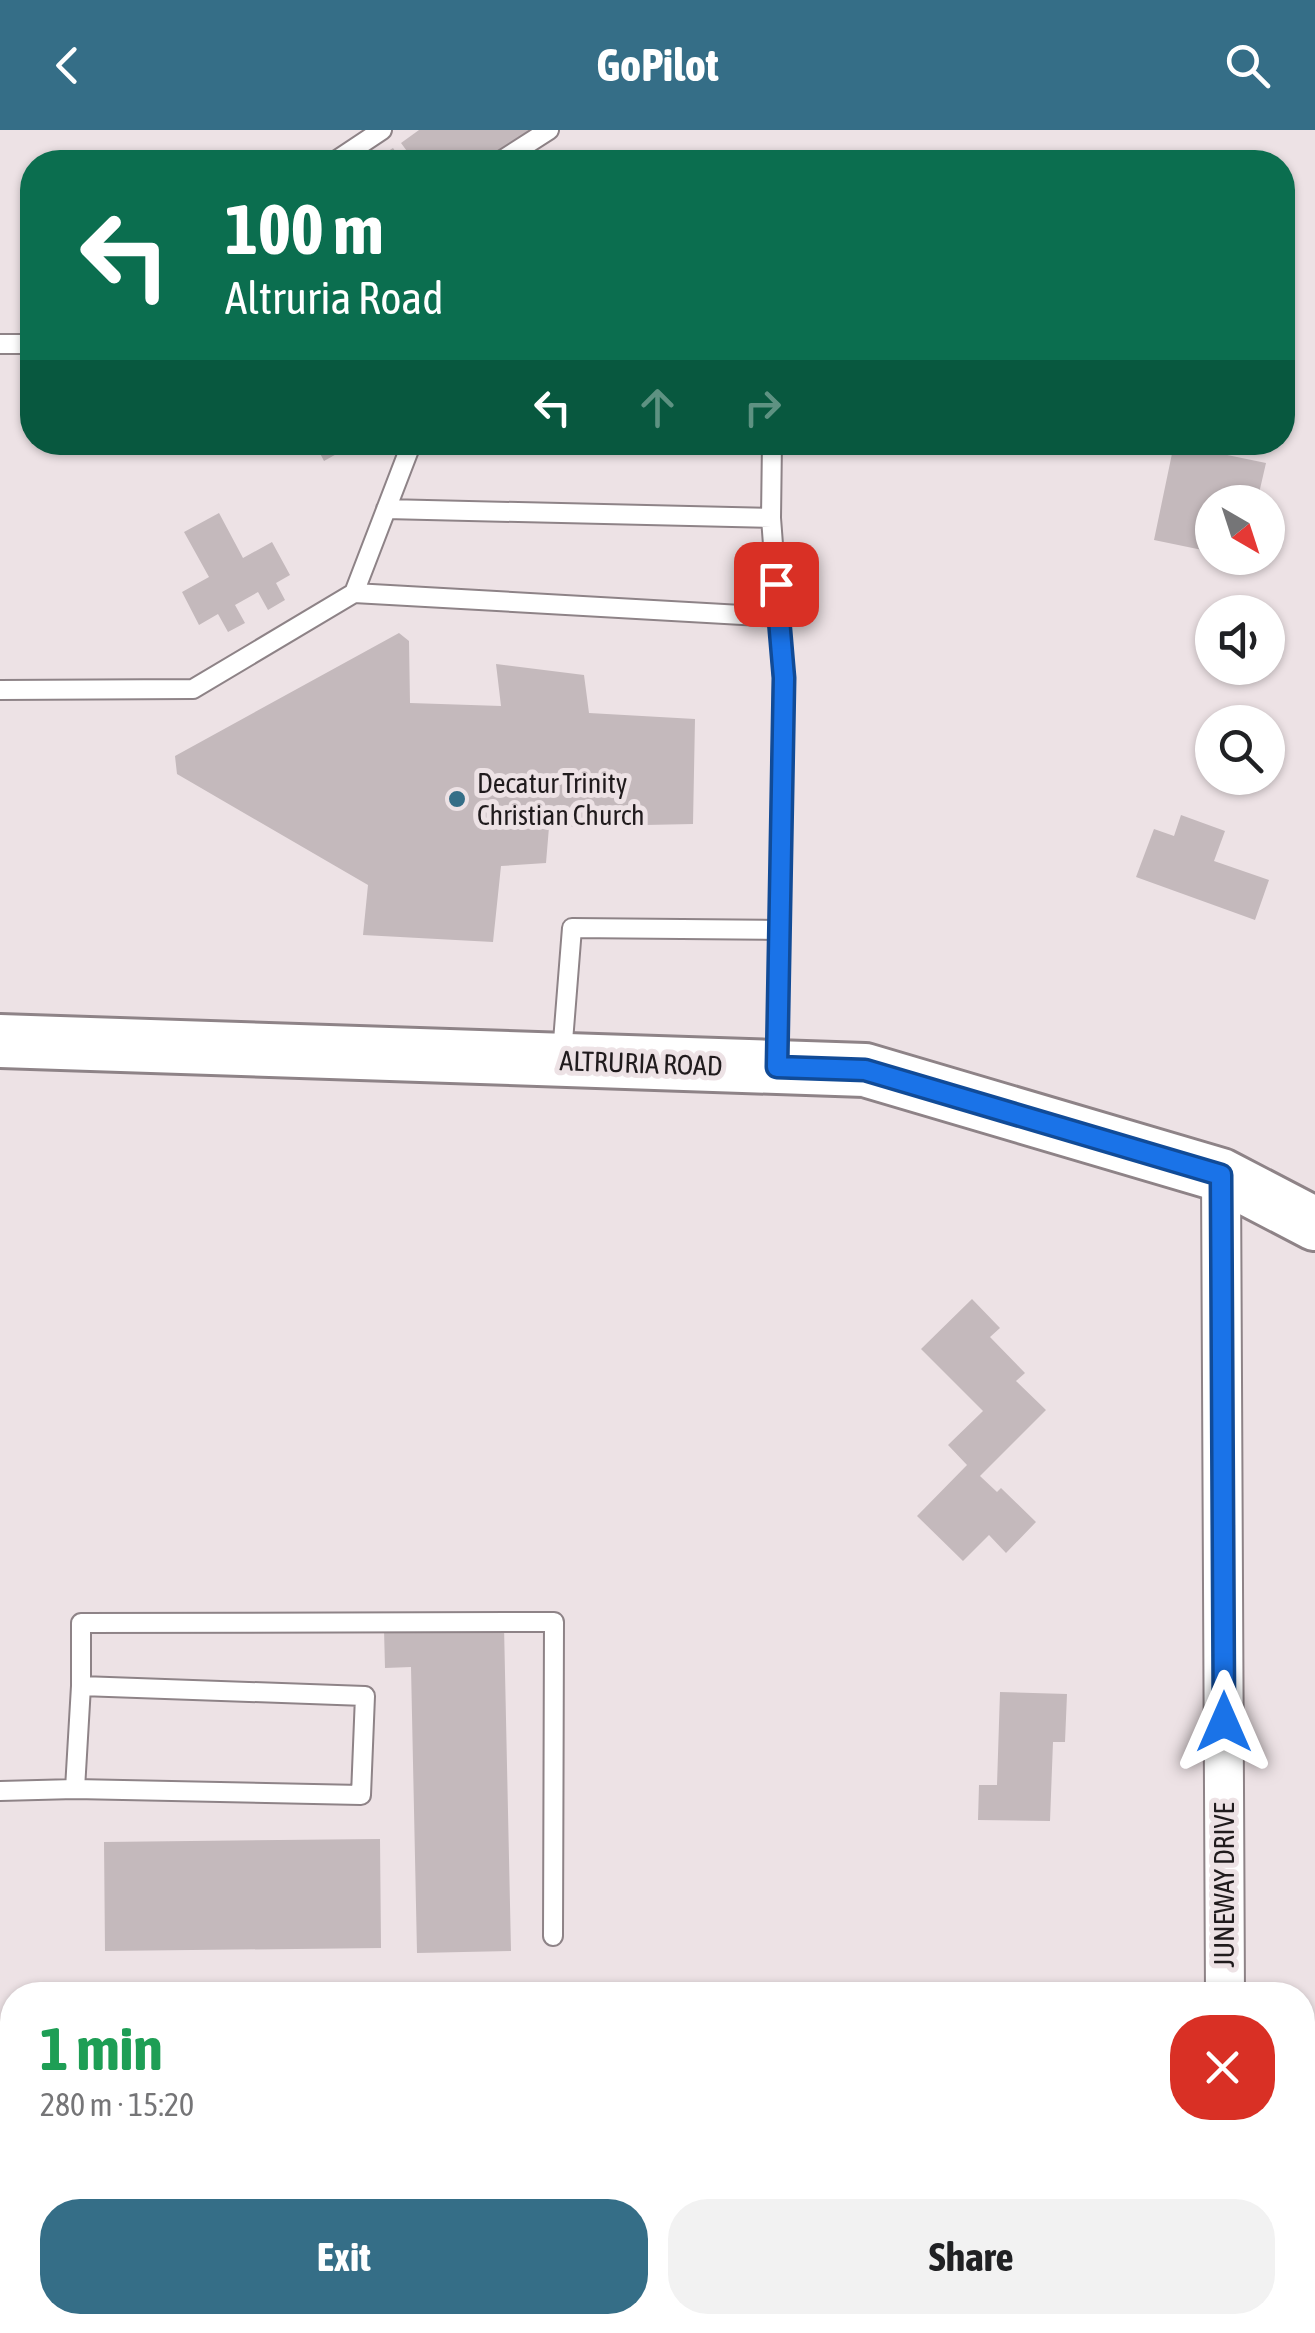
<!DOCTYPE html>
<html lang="en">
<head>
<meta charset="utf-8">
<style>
  body { margin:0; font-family:"Asap Condensed",sans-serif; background:#f2f2f2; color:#202124; height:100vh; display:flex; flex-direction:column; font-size:38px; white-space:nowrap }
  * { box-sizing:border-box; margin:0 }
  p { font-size:32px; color:#757577 }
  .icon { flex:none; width:55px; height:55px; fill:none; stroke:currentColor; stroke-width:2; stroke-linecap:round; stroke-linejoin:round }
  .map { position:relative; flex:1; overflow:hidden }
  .drawer { position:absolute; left:0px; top:1852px; width:1315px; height:352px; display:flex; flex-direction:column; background:#fff; border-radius:40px 40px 0 0; box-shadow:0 2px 8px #0004 }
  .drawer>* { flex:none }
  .banner { position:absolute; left:20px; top:20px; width:1275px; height:305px; border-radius:40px; box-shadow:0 2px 8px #0004; background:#0b6e4f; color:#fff; overflow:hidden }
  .needle { width:65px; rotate:141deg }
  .buttons { position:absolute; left:1195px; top:355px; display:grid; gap:20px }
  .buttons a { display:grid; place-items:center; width:90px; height:90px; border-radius:50%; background:#fff; box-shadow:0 2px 8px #0004; font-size:50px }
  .pin { position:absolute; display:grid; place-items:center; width:85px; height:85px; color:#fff; margin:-42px; border-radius:20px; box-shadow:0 5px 15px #0006 }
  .me { position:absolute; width:110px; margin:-55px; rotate:0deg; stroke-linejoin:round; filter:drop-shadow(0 0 8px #0008) }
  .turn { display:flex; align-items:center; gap:35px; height:210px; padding:0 40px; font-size:45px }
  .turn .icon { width:130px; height:130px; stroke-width:2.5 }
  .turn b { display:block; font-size:70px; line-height:85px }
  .lanes { display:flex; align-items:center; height:95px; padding:0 40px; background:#0003; justify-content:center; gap:50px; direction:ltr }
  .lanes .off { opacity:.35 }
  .round { display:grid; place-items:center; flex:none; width:105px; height:105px; border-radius:40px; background:#f2f2f2 }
  .head { display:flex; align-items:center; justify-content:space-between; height:170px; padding:0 40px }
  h1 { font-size:60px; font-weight:700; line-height:75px; color:#1e9e55 }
  .cta { display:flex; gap:20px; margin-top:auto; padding:20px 40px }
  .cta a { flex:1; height:115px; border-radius:40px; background:#356e87; color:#fff; font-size:40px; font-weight:700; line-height:115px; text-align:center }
  .cta a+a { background:#f2f2f2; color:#202124 }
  header { display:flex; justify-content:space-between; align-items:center; height:130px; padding:0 40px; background:#356e87; color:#fff; font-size:45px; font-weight:700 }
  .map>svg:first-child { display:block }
  .building { fill:#c4b9bc }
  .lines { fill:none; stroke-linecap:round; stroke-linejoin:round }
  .lane-casing { stroke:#8e8387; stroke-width:22 }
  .street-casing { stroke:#8e8387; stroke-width:42 }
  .secondary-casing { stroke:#8e8387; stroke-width:58 }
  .lane { stroke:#fff; stroke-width:18 }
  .street { stroke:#fff; stroke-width:38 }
  .secondary { stroke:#fff; stroke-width:52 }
  .route-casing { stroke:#114b97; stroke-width:25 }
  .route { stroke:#1a73e8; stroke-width:18 }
  .poi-dot { fill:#356e87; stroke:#ede2e5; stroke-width:4 }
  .labels { text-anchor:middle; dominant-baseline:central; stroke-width:10; stroke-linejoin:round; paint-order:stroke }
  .poi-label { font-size:28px; fill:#201b1d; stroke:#ede2e5; text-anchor:start }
  .street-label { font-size:28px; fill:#201b1d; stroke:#ede2e5 }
</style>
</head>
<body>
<header><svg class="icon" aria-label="back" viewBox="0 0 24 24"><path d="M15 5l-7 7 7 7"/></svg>GoPilot<svg class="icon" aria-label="search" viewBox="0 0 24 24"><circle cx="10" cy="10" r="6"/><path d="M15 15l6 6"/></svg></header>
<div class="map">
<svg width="1315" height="2203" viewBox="0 0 1315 2203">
  <rect width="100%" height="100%" fill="#ede2e5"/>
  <!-- building -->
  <path class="building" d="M419,0H530L482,32H415L401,13Z
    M393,18L403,32H371Z
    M314,312H358L324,331Z
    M1174,314L1266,333L1257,372H1212V422L1154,410Z
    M219,383L243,428L272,412L290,445L276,453L285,470L268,480L258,462L235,475L245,493L228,502L218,484L199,495L182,462L209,447L184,402Z
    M399,503L409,511L410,573L501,576L496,534L584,545L589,583L695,589L693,694L549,697L546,733L501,736L493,812L363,805L368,755L177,644L175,626Z
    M1181,685L1225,701L1214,731L1269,750L1255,790L1136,747L1154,699L1174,706Z
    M972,1169L1000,1198L990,1207L1025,1243L1016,1251L1046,1280L980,1346L997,1362L1001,1358L1036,1392L1006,1423L989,1405L963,1431L917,1386L967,1335L948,1315L983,1281L921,1219Z
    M504,1496L511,1821L417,1823L411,1537L385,1538L384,1499Z
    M1000,1562L1067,1564L1065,1612H1053L1050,1691L978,1690L979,1655H997Z
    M380,1709L381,1818L105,1821L104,1712Z
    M146,2192H221L222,2203H146Z
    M983,2192H1036L1038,2203H986Z"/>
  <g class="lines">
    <defs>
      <path id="lane" d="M334,32L382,0
        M499,32L549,0
        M0,214H32
        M772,312L771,388L783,547L777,931
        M386,379L771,388
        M354,463L779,487
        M0,560L193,559L354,463L412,312
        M562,924L572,798L779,800
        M81,1556V1493L554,1492L553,1806
        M0,1661L75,1659L361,1665L365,1566L81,1556L75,1659
        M0,1923L12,1925"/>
      <path id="street" d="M1221,1045L1225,1865
        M1226,2192V2203"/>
      <path id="secondary" d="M0,911L865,940L1221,1045L1315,1094"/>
    </defs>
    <!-- lane casing -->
    <use href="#lane" class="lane-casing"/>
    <!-- street casing -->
    <use href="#street" class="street-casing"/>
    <!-- secondary casing -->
    <use href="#secondary" class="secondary-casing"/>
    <!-- lane -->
    <use href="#lane" class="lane"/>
    <!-- street -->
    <use href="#street" class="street"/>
    <!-- secondary -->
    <use href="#secondary" class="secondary"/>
  </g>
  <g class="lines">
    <defs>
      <path id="route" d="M776,454L784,548L777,937L865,940L1221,1045L1224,1592"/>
    </defs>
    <!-- route casing -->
    <use href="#route" class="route-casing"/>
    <!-- route -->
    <use href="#route" class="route"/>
  </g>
  <!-- markers -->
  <circle class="poi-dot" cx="457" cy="669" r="10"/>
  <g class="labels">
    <!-- poi labels -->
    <g class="poi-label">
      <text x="477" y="653">Decatur Trinity<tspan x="477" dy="32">Christian Church</tspan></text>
    </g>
    <!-- street labels -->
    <g class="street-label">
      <text transform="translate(641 933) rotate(2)">ALTRURIA ROAD</text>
      <text transform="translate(1224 1755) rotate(-90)">JUNEWAY DRIVE</text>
    </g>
  </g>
</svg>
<div class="buttons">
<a><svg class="needle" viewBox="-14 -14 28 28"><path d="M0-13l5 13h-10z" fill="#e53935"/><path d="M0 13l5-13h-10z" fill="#757577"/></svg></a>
<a><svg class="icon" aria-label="sound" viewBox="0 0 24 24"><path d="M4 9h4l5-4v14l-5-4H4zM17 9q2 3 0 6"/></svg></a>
<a><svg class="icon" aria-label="search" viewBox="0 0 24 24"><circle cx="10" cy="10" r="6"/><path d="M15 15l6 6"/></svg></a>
</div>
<div class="pin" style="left:776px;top:454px;background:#d93025"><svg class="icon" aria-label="arrive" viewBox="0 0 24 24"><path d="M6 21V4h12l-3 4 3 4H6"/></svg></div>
<svg class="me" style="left:1224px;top:1592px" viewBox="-20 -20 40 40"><path d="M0-17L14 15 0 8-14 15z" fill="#1a73e8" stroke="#fff" stroke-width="4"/></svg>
<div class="banner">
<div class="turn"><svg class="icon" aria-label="left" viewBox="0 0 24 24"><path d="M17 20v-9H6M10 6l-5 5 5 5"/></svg><div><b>100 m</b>Altruria Road</div></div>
<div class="lanes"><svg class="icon" aria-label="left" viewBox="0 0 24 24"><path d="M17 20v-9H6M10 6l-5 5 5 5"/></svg><svg class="icon off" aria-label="ahead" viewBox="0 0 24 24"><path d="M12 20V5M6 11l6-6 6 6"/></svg><svg class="icon off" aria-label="right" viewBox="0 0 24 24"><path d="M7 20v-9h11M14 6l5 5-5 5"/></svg></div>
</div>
<section class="drawer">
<div class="head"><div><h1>1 min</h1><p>280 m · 15:20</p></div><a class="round" style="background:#d93025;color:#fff"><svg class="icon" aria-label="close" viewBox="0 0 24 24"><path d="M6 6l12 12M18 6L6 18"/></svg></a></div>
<div class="cta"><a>Exit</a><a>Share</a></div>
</section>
</div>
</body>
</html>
